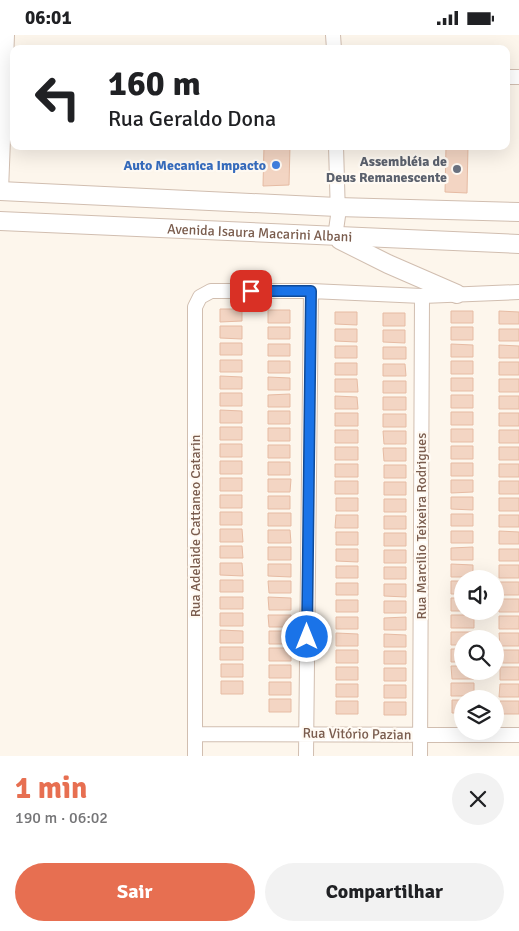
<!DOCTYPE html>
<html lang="pt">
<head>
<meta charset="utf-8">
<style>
  body { margin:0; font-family:Signika,sans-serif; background:#f2f2f2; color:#202124; height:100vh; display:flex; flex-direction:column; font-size:19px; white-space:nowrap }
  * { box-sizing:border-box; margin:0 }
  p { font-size:16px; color:#757577 }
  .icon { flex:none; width:28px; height:28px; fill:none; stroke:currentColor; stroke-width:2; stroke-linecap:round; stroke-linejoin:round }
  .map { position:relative; height:721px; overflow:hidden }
  .panel { display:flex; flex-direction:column; background:#fff; flex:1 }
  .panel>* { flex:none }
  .banner { position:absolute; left:10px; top:10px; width:500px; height:105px; border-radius:10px; box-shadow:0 5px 20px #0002; background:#fff; color:#202124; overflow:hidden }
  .buttons { position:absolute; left:454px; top:535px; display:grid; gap:10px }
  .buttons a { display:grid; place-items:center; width:50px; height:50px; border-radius:50%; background:#fff; box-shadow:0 5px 20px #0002; font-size:25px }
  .pin { position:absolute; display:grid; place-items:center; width:42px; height:42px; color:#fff; margin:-21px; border-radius:10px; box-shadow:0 2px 8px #0006 }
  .me { position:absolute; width:55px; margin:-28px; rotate:0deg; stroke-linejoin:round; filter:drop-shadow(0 0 4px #0008) }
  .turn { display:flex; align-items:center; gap:18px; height:105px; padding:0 15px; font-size:22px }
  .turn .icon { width:65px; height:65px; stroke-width:2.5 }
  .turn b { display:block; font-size:35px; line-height:42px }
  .round { display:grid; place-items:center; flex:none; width:52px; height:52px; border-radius:26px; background:#f2f2f2 }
  .overview { display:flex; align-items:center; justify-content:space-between; height:85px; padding:0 15px }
  h1 { font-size:30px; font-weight:700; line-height:38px; color:#e76f51 }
  .cta { display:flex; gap:10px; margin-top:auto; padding:10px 15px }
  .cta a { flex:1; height:58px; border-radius:30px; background:#e76f51; color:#fff; font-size:20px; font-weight:700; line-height:58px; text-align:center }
  .cta a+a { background:#f2f2f2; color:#202124 }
  .status { display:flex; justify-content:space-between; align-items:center; height:35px; padding:0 25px; background:#fff; direction:ltr }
  .status svg { height:14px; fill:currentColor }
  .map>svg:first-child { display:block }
  .building { fill:#f3d5c3; stroke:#e6bba3 }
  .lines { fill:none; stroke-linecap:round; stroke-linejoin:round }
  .minor-casing { stroke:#d1beb0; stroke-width:16 }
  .tertiary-casing { stroke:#d1beb0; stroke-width:20 }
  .minor { stroke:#fff; stroke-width:14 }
  .tertiary { stroke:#fff; stroke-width:18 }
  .route-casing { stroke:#114b97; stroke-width:12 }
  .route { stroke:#1a73e8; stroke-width:9 }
  .shop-dot { fill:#3f7fe0; stroke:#fffaf3; stroke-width:2 }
  .worship-dot { fill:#6b7280; stroke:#fffaf3; stroke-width:2 }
  .labels { text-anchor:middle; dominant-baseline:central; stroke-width:4.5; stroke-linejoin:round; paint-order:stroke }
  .worship-label { font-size:14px; font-weight:bold; fill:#5b616d; stroke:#fffaf3; text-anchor:end }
  .shop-label { font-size:14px; font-weight:bold; fill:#366cbe; stroke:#fffaf3; text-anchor:end }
  .street-label { font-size:14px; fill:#7a5c4d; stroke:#fffaf3 }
</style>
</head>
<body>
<div class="status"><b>06:01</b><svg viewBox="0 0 49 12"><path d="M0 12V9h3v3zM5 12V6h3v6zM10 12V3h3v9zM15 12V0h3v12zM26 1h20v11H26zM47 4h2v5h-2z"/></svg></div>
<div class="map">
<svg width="519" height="721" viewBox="0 0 519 721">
  <rect width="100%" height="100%" fill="#fdf6ec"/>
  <!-- building -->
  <path class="building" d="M264,111H290L289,150L263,151Z
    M446,111H468L467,158L445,157Z
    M220,274H242V286L220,287Z
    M268,275H290V288H268Z
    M451,276H473V288H451Z
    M499,276L519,277V289H499Z
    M335,277H357V290L335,289Z
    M383,278H405V291H383Z
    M220,291H242V304L220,303Z
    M268,292H290V304H268Z
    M451,292H473V305H451Z
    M335,294H357V307L335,306Z
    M499,294H519V306H499Z
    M383,295H405V308L383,307Z
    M220,308H242V320H220Z
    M268,309H290V321H268Z
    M451,309L473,310V322H451Z
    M499,310L519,311V323H499Z
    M335,311H357V323H335Z
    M383,312H406V324H383Z
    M220,325H242V337H220Z
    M268,326H290V338H268Z
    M451,326H473V339H451Z
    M499,327H519V340H499Z
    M335,328H357V340H335Z
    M383,329H405L406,341H383Z
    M220,341L242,342V354H220Z
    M268,342L290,343V355H268Z
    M451,343H473V356H451Z
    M335,344H357L358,357H335Z
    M499,344H519V357H499Z
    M383,346H406V358H383Z
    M220,358H242V371H220Z
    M290,359V372H268V360Z
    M451,360H473V373H451Z
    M335,361L357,362L358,374H335Z
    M499,361H519V374H499Z
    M383,362H406V375H383Z
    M220,375L242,376V388H220Z
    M268,376H290V389H268Z
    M451,377H473V390H451Z
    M335,378H358V391H335Z
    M499,378H519V391H499Z
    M383,379H406V392H383Z
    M220,392H242V405H220Z
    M268,393H290V406H268Z
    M451,394H473V407H451Z
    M335,395H358V408H335Z
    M499,395H519V408H499Z
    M383,396H406V409H384Z
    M220,409H242V422H220Z
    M268,410H290V423H268Z
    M451,411H473V424H451Z
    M335,412H358V425H335Z
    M499,412H519V425H499Z
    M383,413H406V426H384Z
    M220,426H242V439H220Z
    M268,427H290V440H268Z
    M451,428H473V441H451Z
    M335,429H358V442H335Z
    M499,429H519V442H499Z
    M384,430H406V443H384Z
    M220,443H242V456H220Z
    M268,444H291L290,457H268Z
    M451,445H473V457L451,458Z
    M335,446H358V459H335Z
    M499,446H519V459H499Z
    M384,447H406V460H384Z
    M220,460H242V473H220Z
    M268,461H290V474H268Z
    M451,462H473V475L451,474Z
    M336,463H358V476H336Z
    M499,463H519V476H499Z
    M384,464H406V477H384Z
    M220,477H242V490H220Z
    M268,478H291V491H268Z
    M451,479H473V491H451Z
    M336,480H358V493H335Z
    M499,480H519V492H499Z
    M384,481H406V494H384Z
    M220,494H242L243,507H220Z
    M268,495H290L291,508H268Z
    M451,496H473V508H451Z
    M499,496L519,497V509H499Z
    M336,497H358V510H336Z
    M384,498H406V511H384Z
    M220,511H242L243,523H220Z
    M268,512H291V525H268Z
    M473,512V525H451V513Z
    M336,514H358V527L336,526Z
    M499,514H519V526H499Z
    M384,515H406V528H384Z
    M220,528H242L243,541L220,540Z
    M268,529H291V542L268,541Z
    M451,529L473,530V542H451Z
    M499,530H519V543H499Z
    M336,531H358V543H336Z
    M384,532H406V544H384Z
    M220,545H243V557H220Z
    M268,546H291V558H269Z
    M451,546H462V559H451Z
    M499,547H519V560H499Z
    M336,548H358V560H336Z
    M384,549H406V562L384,561Z
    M220,562H243V574H220Z
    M268,562L291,563V575H269Z
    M451,563H462V576H451Z
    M499,564H519V577H499Z
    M336,565H358V577H336Z
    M384,566H406V578H384Z
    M220,578H243V591H220Z
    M268,580H291V592H269Z
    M451,580H474V593H451Z
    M499,581H519V594H499Z
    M336,582H358V594H336Z
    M406,582V595H384V583Z
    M220,595L243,596V608H220Z
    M269,596H291V609H269Z
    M451,597H474V604H462V610H451Z
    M336,598L358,599V611H336Z
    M499,598H519V611H500Z
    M384,599L406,600V612H384Z
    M220,612H243V625H220Z
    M269,613H291V626H269Z
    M451,614H462V627H451Z
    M336,615H358V628H336Z
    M499,615H519V628H499Z
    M384,616H406V629H384Z
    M221,629H243V642H221Z
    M269,630H291V643H269Z
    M451,631H462V636H474V644H452Z
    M336,632H358V645H336Z
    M500,632H519V645H500Z
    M384,633H406V646H384Z
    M221,646H243V659H221Z
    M269,647H291V660H269Z
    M451,648H474V661H451Z
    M336,649H358V662H336Z
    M500,649H519V662H499Z
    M384,650H406V663H384Z
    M269,664H291V677H269Z
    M452,665H462V678H452Z
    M336,666H358V679H336Z
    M500,666H519V679H500Z
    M384,667H406V680H384Z"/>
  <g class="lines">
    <defs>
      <path id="minor" d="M333,0L334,14
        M506,42H519
        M1,156L7,0
        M335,202L338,181L336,111
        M195,699L519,700
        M195,721V272L200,262L211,256H311L422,261L519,257
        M306,721L311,256
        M420,721L422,261"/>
      <g id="tertiary">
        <path d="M0,156L337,172L519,177"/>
        <path id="s1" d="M0,186L519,209"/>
        <path d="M340,205L388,229L457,259"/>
      </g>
    </defs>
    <!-- minor casing -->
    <use href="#minor" class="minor-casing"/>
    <!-- tertiary casing -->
    <use href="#tertiary" class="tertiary-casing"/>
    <!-- minor -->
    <use href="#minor" class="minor"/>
    <!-- tertiary -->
    <use href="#tertiary" class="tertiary"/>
  </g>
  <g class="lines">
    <defs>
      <path id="route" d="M251,256H311L307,602"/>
    </defs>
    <!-- route casing -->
    <use href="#route" class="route-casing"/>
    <!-- route -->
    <use href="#route" class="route"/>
  </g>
  <!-- markers -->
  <circle class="shop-dot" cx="276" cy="130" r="5"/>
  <circle class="worship-dot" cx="457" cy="134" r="5"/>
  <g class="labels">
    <!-- worship labels -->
    <g class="worship-label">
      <text x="447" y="126">Assembléia de<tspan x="447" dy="16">Deus Remanescente</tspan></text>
    </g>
    <!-- shop labels -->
    <g class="shop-label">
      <text x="266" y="130">Auto Mecanica Impacto</text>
    </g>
    <!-- street labels -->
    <g class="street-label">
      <text stroke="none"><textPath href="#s1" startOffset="260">Avenida Isaura Macarini Albani</textPath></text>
      <text transform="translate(195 491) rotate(-90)">Rua Adelaide Cattaneo Catarin</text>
      <text transform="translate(421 491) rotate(-90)">Rua Marcilio Teixeira Rodrigues</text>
      <text transform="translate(357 699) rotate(1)">Rua Vitório Pazian</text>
    </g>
  </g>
</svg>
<div class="buttons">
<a><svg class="icon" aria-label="sound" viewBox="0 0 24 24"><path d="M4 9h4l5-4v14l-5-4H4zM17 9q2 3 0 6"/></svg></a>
<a><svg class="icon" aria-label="search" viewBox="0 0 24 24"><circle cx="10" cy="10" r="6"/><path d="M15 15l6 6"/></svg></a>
<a><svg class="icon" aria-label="layers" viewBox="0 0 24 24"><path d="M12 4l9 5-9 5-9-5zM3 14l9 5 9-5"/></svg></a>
</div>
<div class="pin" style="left:251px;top:256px;background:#d93025"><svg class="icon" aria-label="arrive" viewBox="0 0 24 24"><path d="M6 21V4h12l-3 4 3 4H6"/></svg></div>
<svg class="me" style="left:307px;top:602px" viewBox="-20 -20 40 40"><circle r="17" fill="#1a73e8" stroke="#fff" stroke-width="3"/><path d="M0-11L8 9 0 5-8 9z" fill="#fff"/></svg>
<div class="banner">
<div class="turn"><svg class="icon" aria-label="left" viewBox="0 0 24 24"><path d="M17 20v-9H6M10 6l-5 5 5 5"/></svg><div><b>160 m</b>Rua Geraldo Dona</div></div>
</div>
</div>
<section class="panel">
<div class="overview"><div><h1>1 min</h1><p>190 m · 06:02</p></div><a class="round"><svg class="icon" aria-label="close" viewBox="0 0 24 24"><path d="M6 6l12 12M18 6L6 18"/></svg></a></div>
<div class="cta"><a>Sair</a><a>Compartilhar</a></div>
</section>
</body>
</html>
